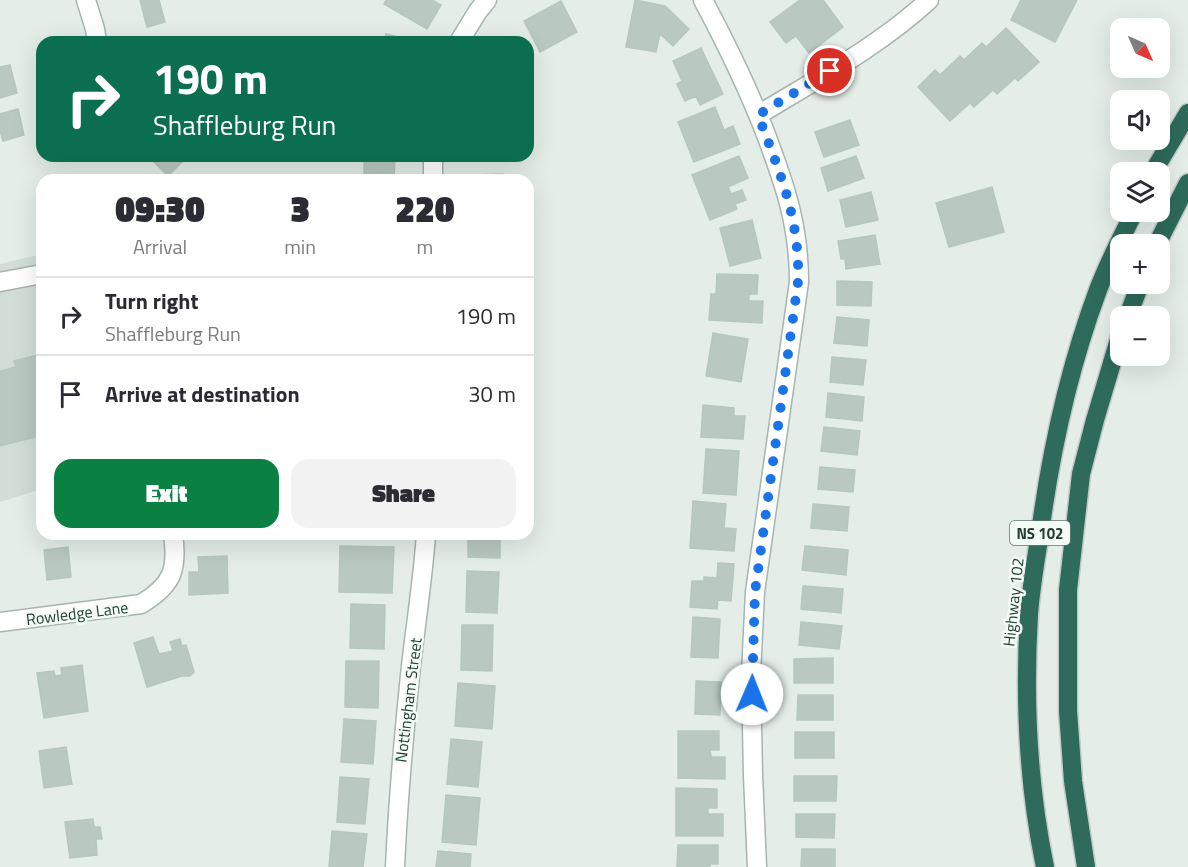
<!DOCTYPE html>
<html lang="en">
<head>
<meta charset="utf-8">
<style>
  body { margin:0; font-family:"Titillium Web",sans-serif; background:#f2f2f3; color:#2b2b33; height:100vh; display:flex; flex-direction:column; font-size:22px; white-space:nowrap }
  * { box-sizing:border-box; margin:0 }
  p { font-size:20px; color:#7c7c81 }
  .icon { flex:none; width:33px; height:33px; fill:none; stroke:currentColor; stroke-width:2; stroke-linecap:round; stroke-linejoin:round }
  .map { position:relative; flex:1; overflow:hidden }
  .sheet { position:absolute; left:36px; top:174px; width:498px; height:366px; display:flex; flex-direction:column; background:#fff; border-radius:18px; box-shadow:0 6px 24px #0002 }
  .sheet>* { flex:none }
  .guide { position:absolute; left:36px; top:36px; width:498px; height:126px; border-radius:18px; box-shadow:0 6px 24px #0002; background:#0b6e4f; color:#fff; overflow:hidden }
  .needle { width:39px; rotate:135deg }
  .buttons { position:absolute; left:1110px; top:18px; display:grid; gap:12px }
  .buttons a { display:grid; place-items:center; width:60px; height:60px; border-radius:12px; background:#fff; box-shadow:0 6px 24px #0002; font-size:30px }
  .pin { position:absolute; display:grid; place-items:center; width:51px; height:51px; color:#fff; margin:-26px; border:3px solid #fff; border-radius:50%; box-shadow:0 2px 6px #0007 }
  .me { position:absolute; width:66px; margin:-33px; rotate:1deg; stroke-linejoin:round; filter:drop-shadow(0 0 4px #0008) }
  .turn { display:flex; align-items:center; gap:21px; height:126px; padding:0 18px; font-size:27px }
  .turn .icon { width:78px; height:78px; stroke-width:2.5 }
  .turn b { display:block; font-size:42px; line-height:51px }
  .eta { display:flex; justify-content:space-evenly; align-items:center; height:102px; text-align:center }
  .eta b { font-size:36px; font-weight:800; line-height:42px }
  .primary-button { display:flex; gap:12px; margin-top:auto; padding:12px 18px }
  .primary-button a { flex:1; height:69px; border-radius:18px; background:#0b8043; color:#fff; font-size:24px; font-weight:800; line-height:69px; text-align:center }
  .primary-button a+a { background:#f2f2f3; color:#2b2b33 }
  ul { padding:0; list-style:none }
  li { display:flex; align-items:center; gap:18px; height:78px; padding:0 18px; border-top:2px solid #e1e1e2 }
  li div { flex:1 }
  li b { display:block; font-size:22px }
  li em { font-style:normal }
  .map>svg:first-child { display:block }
  .built { fill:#d2ddd7 }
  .building { fill:#b9c8c1; stroke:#b6c7bf; stroke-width:1.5 }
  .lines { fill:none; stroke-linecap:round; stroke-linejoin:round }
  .minor-casing { stroke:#a6b5af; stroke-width:21 }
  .highway-casing { stroke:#c1c9c6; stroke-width:21 }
  .minor { stroke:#fff; stroke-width:18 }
  .highway { stroke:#2e6b5a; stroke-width:18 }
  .route { stroke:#1a73e8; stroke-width:10; stroke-dasharray:0 18 }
  .labels { text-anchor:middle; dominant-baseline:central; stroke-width:5; stroke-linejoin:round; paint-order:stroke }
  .shield { fill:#f4faf6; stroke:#62776f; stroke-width:1.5 }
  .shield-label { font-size:15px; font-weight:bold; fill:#233f35 }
  .street-label { font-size:16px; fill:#233f35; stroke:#f4faf6 }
</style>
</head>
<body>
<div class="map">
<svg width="1188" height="867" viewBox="0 0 1188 867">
  <rect width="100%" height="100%" fill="#e4ede8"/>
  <!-- built -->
  <path class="built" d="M42,254V489L0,502V264Z"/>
  <!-- building -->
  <path class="building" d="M140,0H159L165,22L147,27Z
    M386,0H432L441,5L427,29L384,4Z
    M635,0L665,6L689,29L673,46L660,34L656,52L626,47Z
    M800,0H823L843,27L809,53L796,36L786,43L770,22Z
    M1021,0H1077L1055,42L1011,20Z
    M561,1L577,32L540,52L524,21Z
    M1006,28L1039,62L1018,81L1015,78L997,94L993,90L974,107L970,103L950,121L918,87L935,70L940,75L960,56L964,60L982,43L986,47Z
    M386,34L419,42H384Z
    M701,48L723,94L700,105L696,96L685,101L677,84L682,81L673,61Z
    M10,65L17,93L0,98V67Z
    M715,107L724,130L733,126L740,144L694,162L678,122Z
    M18,109L24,135L3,141L0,131V114Z
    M850,120L859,145L824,157L815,132Z
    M152,156H188L168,176L150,158Z
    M364,156H395L394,180H364Z
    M739,156L748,178L728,187L731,194L742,190L746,200L735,204L737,209L710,220L692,175Z
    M856,156L864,178L828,191L821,168Z
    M503,174V180H475L474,175Z
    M992,187L1004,232L949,247L936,203Z
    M871,192L878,220L846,227L840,200Z
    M752,220L761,258L730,266L720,228Z
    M875,235L880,264L846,269L845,259H841L838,241Z
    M717,274L758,275L757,294H749V301H763L762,323L709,320L711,294H716Z
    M837,281L872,282L871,306L837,305Z
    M837,317L869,320L867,346L834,343Z
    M713,333L748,339L741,382L706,376Z
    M42,354V430L38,431L39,436L0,446V371L16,367L14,361Z
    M832,357L866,360L863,385L830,382Z
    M828,393L864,397L862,421L826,417Z
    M703,405L734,408V416H745L743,439L701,437Z
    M824,427L860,431L857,455L821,451Z
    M706,449L739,451L736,495L703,493Z
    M820,467L855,470L853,492L818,489Z
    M693,501L726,504L724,528L736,529L734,551L690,548Z
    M813,504L849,507L847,531L811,528Z
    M468,534H500V558L468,557Z
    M340,546L394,547L392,593L339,592Z
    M805,546L848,550L846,575L802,570Z
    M68,547L71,577L47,580L44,550Z
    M227,556L228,593L189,595V572H199L198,557Z
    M718,563L734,564L731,601L718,600L717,609L690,607L692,581H704V577L717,578Z
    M467,571L499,572L497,613L466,612Z
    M803,586L843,589L841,613L801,609Z
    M351,604L385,605L384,649L350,648Z
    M693,617L720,619L718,658L691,657Z
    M801,622L842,626L839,649L799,645Z
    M462,625H493L492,671L461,670Z
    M153,637L159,654L173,651L170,642L180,639L182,646L186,645L194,672L190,676H182L147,687L134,643Z
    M833,658V683H794V659Z
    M346,661H379L378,708L345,707Z
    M82,665L88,711L44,718L37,673L54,671L55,676L62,675L61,668Z
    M696,681L721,682L720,715L695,714Z
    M458,683L495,686L492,729L455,726Z
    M798,695H833V720H797Z
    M344,719L376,721L373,764L341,762Z
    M678,731H719V750H710L711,757H725V779L678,778Z
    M795,732H834V758H795Z
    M451,739L482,742L478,787L447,784Z
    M66,747L72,784L44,788L39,751Z
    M794,776H837L836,801H794Z
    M340,777L369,779L365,824L337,822Z
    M676,788L717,789V808H708V814H723V836H676Z
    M446,795L480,798L476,845L442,842Z
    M796,814H835L834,838L796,837Z
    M93,819L94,827H100L102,839H96L97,855L70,858L65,822Z
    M332,831L367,834L363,867H329Z
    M678,845H718V864H710V867H677Z
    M802,849H835V867H801Z
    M438,851L471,854L470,867H436Z"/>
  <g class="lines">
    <defs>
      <path id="minor" d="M86,0L95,29L97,42
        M703,0C726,43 747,86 765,132C785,185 799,225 799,282L755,592L751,674L753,775L757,867
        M459,42L478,11L487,0
        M758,115C817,79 878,47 929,0
        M433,180V156
        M0,282L42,274
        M0,622L141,604C173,585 178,569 173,534
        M395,867C398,800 404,733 411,666C416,622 423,578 426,534"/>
      <path id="highway" d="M1153,172L1188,113
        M1157,244L1188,183
        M1128,316L1140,284
        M1045,867C1028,785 1024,697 1029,614C1031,587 1036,559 1040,533C1051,450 1069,368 1098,290C1108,263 1122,237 1134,212
        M1086,867L1073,781L1068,711V590L1081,474L1095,420L1120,336"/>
    </defs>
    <!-- minor casing -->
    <use href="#minor" class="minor-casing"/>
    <!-- highway casing -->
    <use href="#highway" class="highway-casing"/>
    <!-- minor -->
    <use href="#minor" class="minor"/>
    <!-- highway -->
    <use href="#highway" class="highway"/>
  </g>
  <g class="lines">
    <!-- route -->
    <path class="route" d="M752,694L755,592L798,282C800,218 780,173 758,115L830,71"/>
  </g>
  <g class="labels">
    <!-- shield labels -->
    <rect class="shield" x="1010" y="521" width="60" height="24" rx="4.5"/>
    <g class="shield-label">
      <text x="1040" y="533">NS 102</text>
    </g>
    <!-- street labels -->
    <g class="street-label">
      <text transform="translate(1013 602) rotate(-84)">Highway 102</text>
      <text transform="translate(77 613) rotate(-7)">Rowledge Lane</text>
      <text transform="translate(408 700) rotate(-83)">Nottingham Street</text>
    </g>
  </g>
</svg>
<div class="buttons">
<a><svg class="needle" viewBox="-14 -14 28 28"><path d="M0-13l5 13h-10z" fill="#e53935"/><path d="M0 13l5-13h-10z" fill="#7c7c81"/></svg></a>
<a><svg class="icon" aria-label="sound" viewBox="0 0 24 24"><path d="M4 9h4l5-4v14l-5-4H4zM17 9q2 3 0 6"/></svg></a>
<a><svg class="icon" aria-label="layers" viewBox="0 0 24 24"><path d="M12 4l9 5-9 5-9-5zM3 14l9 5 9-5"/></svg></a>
<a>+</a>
<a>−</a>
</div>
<div class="pin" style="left:830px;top:71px;background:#d93025"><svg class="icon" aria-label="arrive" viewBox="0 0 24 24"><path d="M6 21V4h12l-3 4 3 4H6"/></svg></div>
<svg class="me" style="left:752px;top:694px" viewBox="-20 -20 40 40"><circle r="19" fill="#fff"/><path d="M0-13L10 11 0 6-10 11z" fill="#1a73e8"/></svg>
<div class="guide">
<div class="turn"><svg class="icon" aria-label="right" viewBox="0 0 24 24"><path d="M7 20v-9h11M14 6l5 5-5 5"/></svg><div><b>190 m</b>Shaffleburg Run</div></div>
</div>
<section class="sheet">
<div class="eta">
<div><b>09:30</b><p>Arrival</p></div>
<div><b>3</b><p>min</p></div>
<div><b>220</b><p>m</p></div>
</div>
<ul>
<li><svg class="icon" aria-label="right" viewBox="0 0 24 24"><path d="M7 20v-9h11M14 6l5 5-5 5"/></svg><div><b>Turn right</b><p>Shaffleburg Run</p></div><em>190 m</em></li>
<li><svg class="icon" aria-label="arrive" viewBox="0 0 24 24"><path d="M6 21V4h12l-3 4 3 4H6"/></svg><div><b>Arrive at destination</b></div><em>30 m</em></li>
</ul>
<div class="primary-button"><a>Exit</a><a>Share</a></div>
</section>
</div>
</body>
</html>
